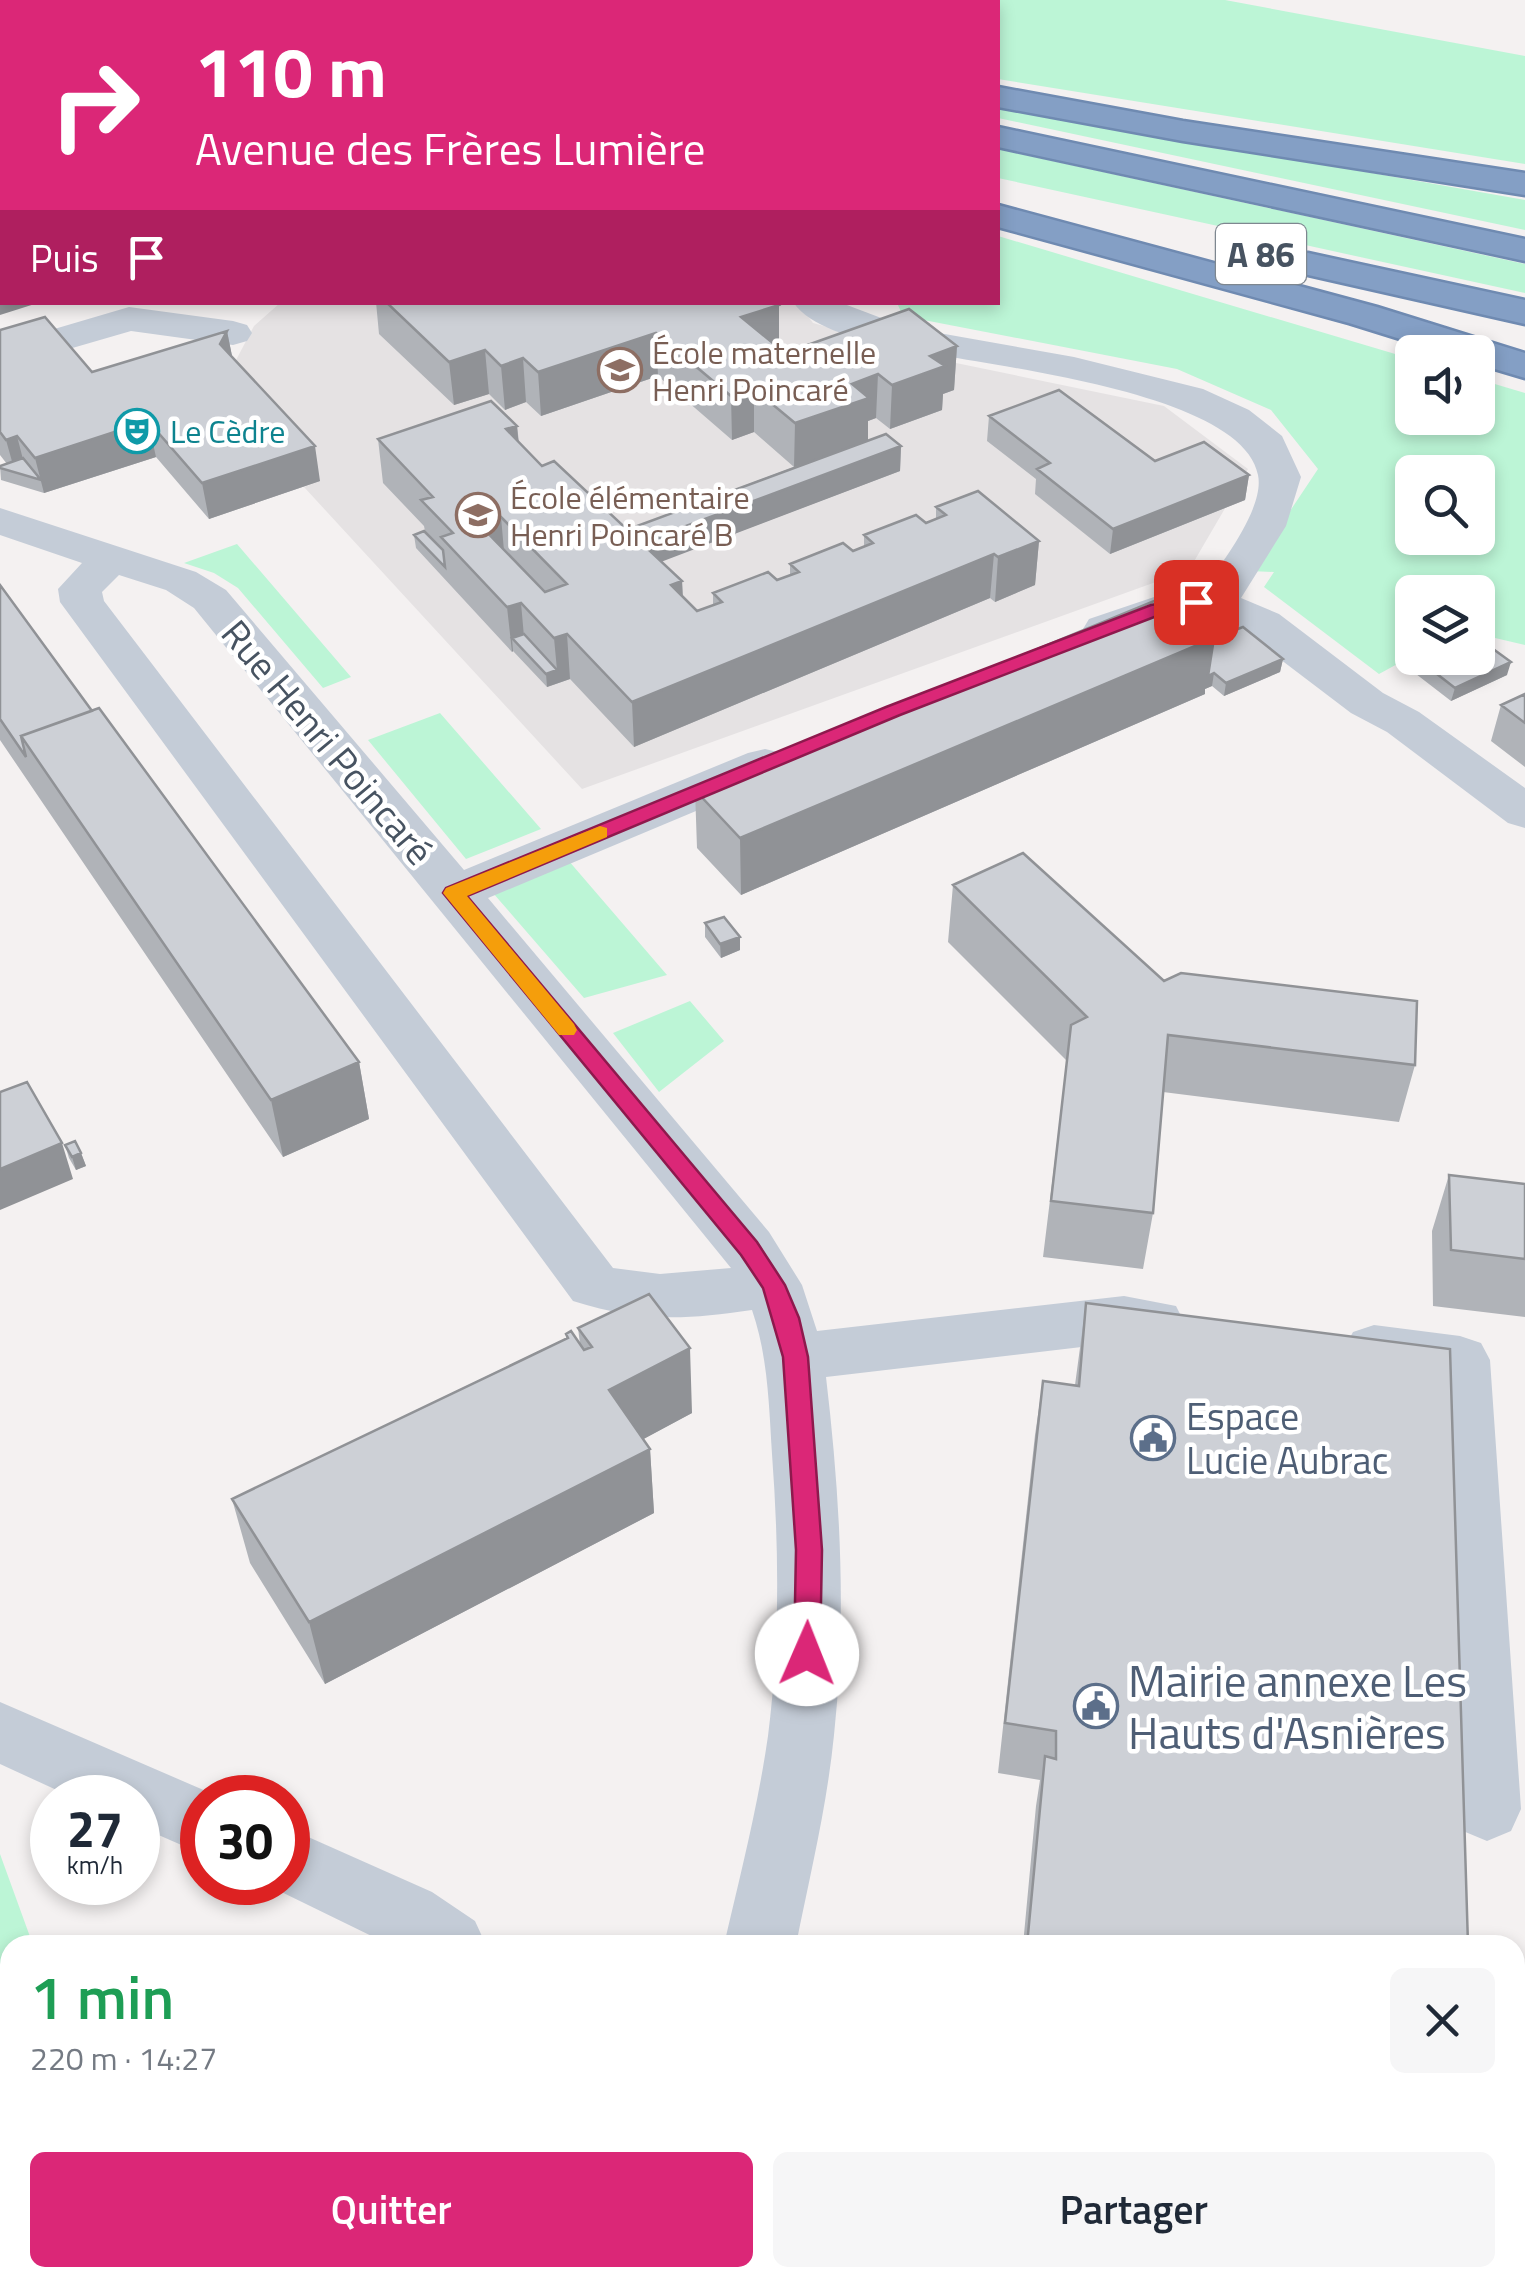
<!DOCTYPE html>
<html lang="fr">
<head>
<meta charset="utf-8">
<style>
  body { margin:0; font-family:"Titillium Web",sans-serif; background:#f6f6f7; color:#1f2937; height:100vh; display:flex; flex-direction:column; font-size:38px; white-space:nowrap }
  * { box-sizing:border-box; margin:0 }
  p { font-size:32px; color:#747a83 }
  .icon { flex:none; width:55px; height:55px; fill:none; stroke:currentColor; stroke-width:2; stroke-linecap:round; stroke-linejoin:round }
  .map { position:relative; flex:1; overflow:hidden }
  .sheet { position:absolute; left:0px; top:1935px; width:1525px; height:352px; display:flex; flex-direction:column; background:#fff; border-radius:30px 30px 0 0; box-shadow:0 5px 15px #0003 }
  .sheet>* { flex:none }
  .guide { position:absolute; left:0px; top:0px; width:1000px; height:305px; box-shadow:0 5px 15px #0003; background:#db2777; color:#fff; overflow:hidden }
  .controls { position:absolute; left:1395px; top:335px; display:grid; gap:20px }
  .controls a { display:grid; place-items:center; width:100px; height:100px; border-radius:15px; background:#fff; box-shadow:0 5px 15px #0003; font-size:50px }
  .speed { position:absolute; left:30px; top:1775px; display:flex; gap:20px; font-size:50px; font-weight:700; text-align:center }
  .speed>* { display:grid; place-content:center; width:130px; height:130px; border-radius:50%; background:#fff; box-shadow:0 5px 15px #0003; line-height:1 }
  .speed small { font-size:25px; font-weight:400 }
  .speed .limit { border:15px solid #d22; background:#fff; color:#111 }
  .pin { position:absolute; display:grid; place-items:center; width:85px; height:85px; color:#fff; margin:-42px; border-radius:20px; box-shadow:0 5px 15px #0006 }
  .me { position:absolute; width:110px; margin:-55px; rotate:1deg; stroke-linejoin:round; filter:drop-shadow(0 0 8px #0008) }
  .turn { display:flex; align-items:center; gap:35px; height:210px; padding:0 30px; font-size:45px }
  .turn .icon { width:130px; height:130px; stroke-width:2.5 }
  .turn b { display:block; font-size:70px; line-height:85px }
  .then { display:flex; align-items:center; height:95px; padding:0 30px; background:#0003; gap:20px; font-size:38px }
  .round { display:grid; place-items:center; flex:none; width:105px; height:105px; border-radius:15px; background:#f6f6f7 }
  .head { display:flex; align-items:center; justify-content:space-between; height:170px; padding:0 30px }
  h1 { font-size:60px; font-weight:600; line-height:75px; color:#1e9e55 }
  .action { display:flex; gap:20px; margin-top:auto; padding:20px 30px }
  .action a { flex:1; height:115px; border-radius:15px; background:#db2777; color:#fff; font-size:40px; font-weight:600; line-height:115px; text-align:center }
  .action a+a { background:#f6f6f7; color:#1f2937 }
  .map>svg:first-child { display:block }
  .education { fill:#e5e2e3 }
  .green { fill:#bcf5d6; fill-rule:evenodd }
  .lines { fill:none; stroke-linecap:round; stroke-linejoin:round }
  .highway-casing { stroke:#6f8ab1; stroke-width:5 }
  .minor { fill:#c4ccd7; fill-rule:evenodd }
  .highway { fill:#849fc5; fill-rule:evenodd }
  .wall { fill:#b0b3b8 }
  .shaded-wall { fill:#909296 }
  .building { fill:#cdd0d6; stroke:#909296; stroke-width:2.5; fill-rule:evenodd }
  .route { fill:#db2777; stroke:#8e194d; stroke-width:2.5 }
  .slow { fill:#f59e0b }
  .labels { text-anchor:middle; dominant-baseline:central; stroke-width:9; stroke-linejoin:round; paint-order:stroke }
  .far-education-label { font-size:32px; fill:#785e54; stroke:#fff; text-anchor:start }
  .far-culture-label { font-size:32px; fill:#0d838f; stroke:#fff; text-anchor:start }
  .shield { fill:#fff; stroke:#7e8790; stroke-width:2.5 }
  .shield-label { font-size:35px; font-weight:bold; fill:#475361 }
  .street-label { font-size:38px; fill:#475361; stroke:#fff }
  .service-label { font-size:38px; fill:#4e5e75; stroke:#fff; text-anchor:start }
  .near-service-label { font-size:45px; fill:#4e5e75; stroke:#fff; text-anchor:start }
</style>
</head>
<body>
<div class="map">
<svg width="1525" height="2287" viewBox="0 0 1525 2287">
  <rect width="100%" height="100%" fill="#f4f1f1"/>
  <!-- education -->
  <path class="education" d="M280,303H798L813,323L956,363L1164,406L1248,469L1189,570L582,789L304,487L319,481L226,379L254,326Z"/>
  <!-- green -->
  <path class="green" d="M546,0H1225L1525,56V164L998,79V2Z
    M998,107L1525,200V230L998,118Z
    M998,149L1525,264V293L998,178Z
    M998,236L1412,359V418H1478V379L1525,393V645L1478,634V592H1412V656L1379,674L1264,587L1274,572L1250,571L1318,469L1271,410L1177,369L903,316L897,303L998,302ZM1412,472H1478V538H1412Z
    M237,544L351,677L323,688L238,588L214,573L184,563Z
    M440,713L541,829L466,859L368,740Z
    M568,860L667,975L584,998L493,893Z
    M690,1001L724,1041L659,1092L613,1033Z
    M0,1854L33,1945H10V2059L0,2084Z"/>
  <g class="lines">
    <defs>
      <path id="highway" d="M157,0H197L198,2H159Z
        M369,0H410L411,2H371Z
        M438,0H483L484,2H440Z
        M998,87L1183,121L1525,173V195L1183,141L998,107Z
        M998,127L1525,239V261L998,147Z
        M998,205L1377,307L1525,353V378L1478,364V352H1442L1349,323L998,227Z
        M1308,253L1525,300V324L1295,272L1289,264L1295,256Z"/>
    </defs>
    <!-- highway casing -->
    <use href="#highway" class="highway-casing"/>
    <!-- minor -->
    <path class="minor" d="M0,132H2V152H0Z
      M793,302H839L905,327L1074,357L1203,389L1249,410L1282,436L1301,477L1286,526L1241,598L1279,614L1383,693L1419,712L1525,788V828L1508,823L1387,732L1351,713L1247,634L1225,621L1183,617L1105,643L1089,639L1083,629L1089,619L1160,595L1203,590C1221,564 1265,508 1258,475C1241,386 960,364 882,344C853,337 811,328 793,302Z
      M129,307L233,321L247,325L252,333L247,341L233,345L131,331L0,369V345Z
      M0,508L196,572L226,590L464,870L748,753L765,749L782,753L789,764L782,775L488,898L769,1232L802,1285L817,1331L1124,1296L1176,1306L1184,1322L1176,1338L1155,1345L1124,1342L826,1377C840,1495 847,1616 834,1735C827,1806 810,1875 796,1945H724C740,1876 758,1806 768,1736C780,1642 779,1548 772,1454C769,1406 768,1356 752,1310C684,1320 639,1322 573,1301L60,602L58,589L82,563L0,535ZM119,575L166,590L194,608L731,1268L660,1274L613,1268L104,601L102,592Z
      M1374,1325L1460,1336L1481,1343L1490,1360L1521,1809L1511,1831L1487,1841L1463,1831L1453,1809L1431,1380L1374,1373L1353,1366L1344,1349L1353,1332Z
      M0,1702L222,1798H202V1854L138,1826V1798H74L0,1764Z
      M288,1828L432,1892L475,1921L486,1945H390L263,1883L288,1882Z
      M605,2278H683L679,2287H601Z"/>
    <!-- highway -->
    <use href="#highway" class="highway"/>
  </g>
  <!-- wall -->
  <path class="wall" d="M376,302H776L779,348L785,353L957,346L954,390L943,394L942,410L890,429L876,418L868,421V441L901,446L900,471L661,561L682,581L683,597L697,611L713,605V593L777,580L790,575V564L853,551L864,546V535L926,523L936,519V507L1039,541L1035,585L995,602L990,598L634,747L570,679L547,687L513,651L512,652L416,548L414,535L425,531L424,526L383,483L378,439L517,426L519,442L542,466L629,531V529L794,467L754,432L732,440L658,376L541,416L526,402L505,410L489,394L454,405L379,334Z
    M0,330L92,372L227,331L232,356L320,481L209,519L156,457L44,493L1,480L0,466L7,464L0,455Z
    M989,416L1155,461L1249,475L1245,500L1110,554L1035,494L1036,479L987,441Z
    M0,585L92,711L359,1062L369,1119L283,1157L0,740Z
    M1214,638L1283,659L1280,672L1224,696L1212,686L1205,689V694L741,895L697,848L695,790Z
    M1419,660L1507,675L1451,701L1416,674Z
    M1525,694V767L1491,741L1501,705Z
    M953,885L1164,981L1415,1065L1399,1122L1163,1092L1153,1213L1143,1269L1043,1257L1067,1061L948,942Z
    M705,923L740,950L721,958L705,937Z
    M65,1145L81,1153L86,1166L76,1170L69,1158Z
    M1449,1175L1525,1184V1317L1433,1306L1432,1231Z
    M1086,1303L1468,1945H1023L1036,1806L1040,1780L998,1773L1035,1435L1043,1381L1075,1385Z
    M578,1328L692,1413L643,1439L650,1449L654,1513L325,1684L250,1563L232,1499L566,1338V1334L580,1344Z
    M1515,2277L1525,2287H1229V2278Z"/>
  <!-- shaded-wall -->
  <path class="shaded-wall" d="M2,277V302H41L0,315V278Z
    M779,305V348L741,317Z
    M227,331L234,366L220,344Z
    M656,333L658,376L541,416L538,372Z
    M957,346L954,390L943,394L942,410L890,429L892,385L930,356Z
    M485,350L489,394L454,405L449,362Z
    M523,358L526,402L505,410L501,366Z
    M878,374L876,418L868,421V442L794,467L795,423L852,384Z
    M754,389V432L732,440L731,396Z
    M148,421L156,457L44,493L35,458Z
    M517,426L521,470L506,429Z
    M17,436L26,471L15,472L6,440Z
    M315,446L320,481L209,519L202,483Z
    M901,446L900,471L645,568L643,542Z
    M1249,475L1245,500L1110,554L1113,529Z
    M501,517L505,562L479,524Z
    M1039,541L1035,585L995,602L998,557Z
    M994,554L990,598L634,747L632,702Z
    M682,581L684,626L671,585Z
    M521,603L525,648L512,638L513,651L512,652L507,607Z
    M567,634L570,679L547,687L546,674L557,670L554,638Z
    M1214,638V673L1212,686L1205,689V694L741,895L740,838Z
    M1283,659L1280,672L1224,696L1226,683Z
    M1511,662L1507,675L1451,701L1455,688Z
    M740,937V950L721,958L720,944Z
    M359,1062L369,1119L283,1157L271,1100Z
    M62,1143L73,1179L0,1210V1169Z
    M81,1153L86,1166L76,1170L72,1157Z
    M690,1348L692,1413L614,1455L609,1390Z
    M650,1449L654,1513L325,1684L309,1622Z
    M502,2278H529L530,2282L528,2287H498Z"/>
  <!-- building -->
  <path class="building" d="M2,241V277L0,278V242Z
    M386,302H776L779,305L741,317L785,353L909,309L957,346L930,356L945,366L892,385L878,374L852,384L869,398L795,423L754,389L731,396L656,333L538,372L523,358L501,366L485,350L449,362Z
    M45,317L92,372L227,331L220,344L315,446L202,483L148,421L35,458L17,436L6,440L0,432V330Z
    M1059,390L1155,461L1204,442L1249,475L1113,529L1037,469L1050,463L989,416Z
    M491,401L517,426L506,429L542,466L554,461L682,581L671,585L697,611L722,602L713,593L768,572L777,580L799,572L790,564L843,543L853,551L873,543L864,535L916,515L926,523L946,515L936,507L978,491L1039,541L998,557L994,554L632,702L567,634L554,638L521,603L507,607L441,537L453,533L421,500L433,497L378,439ZM501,517L567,584L545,592L479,524Z
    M886,434L901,446L643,542L629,529Z
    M23,458L41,480L0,468V466Z
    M424,531L443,550L445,567L414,535Z
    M0,585L92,711L21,736L26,757L0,719Z
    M1164,597L1214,638L740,838L695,790Z
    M1243,627L1283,659L1226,683L1214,673L1208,676L1214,638Z
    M524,634L557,670L546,674L512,638Z
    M1478,638L1511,662L1455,688L1419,660L1426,658H1478Z
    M1525,694V723L1501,705Z
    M99,708L359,1062L271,1100L21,736Z
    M1023,853L1164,981L1181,973L1417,1001L1415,1065L1168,1035L1153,1213L1051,1201L1071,1025L1087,1017L953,885Z
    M724,917L740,937L720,944L705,923Z
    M27,1082L62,1143L0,1169V1092Z
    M75,1141L81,1153L72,1157L65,1145Z
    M1449,1175L1525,1184V1259L1451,1250Z
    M649,1294L690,1348L609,1390L650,1449L309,1622L232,1499L568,1338L566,1334L571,1331L584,1350L592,1347L578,1328Z
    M1086,1303L1450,1349L1468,1945H1027L1045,1756L1056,1759V1731L1005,1723L1043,1381L1079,1386Z
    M1515,2277L1525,2279V2287H1245V2278Z
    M92,2278H502L498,2287H87Z"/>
  <!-- route -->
  <path class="route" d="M1196,597L1205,602L1202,606L1162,614L900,715L467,896L757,1242L785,1285L799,1318L808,1357L822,1550L820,1654L817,1663L807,1666L797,1663L794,1654L796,1550L783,1357L763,1288L741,1255L443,893L446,888L886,707L1151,605Z"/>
  <!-- slow -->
  <path class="slow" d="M600,826L607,828V837L467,896L574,1024L577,1030L574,1035H559L443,893L446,888Z"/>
  <!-- icons -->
  <defs>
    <symbol id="school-ring" viewBox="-11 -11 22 22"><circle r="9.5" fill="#fff" stroke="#8d6e63" stroke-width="1.5"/><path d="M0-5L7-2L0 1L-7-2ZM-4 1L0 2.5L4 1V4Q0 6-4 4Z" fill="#8d6e63"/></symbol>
    <symbol id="theatre-ring" viewBox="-11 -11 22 22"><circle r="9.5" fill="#fff" stroke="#0f9aa8" stroke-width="1.5"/><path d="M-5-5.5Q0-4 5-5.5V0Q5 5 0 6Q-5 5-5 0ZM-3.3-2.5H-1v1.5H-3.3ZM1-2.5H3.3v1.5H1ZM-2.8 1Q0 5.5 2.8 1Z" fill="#0f9aa8"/></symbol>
    <symbol id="civic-ring" viewBox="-11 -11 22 22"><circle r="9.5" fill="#fff" stroke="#5c6f8a" stroke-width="1.5"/><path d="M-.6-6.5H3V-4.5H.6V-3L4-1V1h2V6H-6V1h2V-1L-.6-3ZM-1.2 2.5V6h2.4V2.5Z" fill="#5c6f8a"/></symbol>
  </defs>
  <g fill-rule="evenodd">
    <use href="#school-ring" x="595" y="345" width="50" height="50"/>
    <use href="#theatre-ring" x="112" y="406" width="50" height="50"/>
    <use href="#school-ring" x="453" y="490" width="50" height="50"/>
    <use href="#civic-ring" x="1128" y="1413" width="50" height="50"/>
    <use href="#civic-ring" x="1071" y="1681" width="50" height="50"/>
  </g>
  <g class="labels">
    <!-- far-education labels -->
    <g class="far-education-label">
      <text x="652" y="352">École maternelle<tspan x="652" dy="37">Henri Poincaré</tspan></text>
      <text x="510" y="497">École élémentaire<tspan x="510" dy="37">Henri Poincaré B</tspan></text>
    </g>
    <!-- far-culture labels -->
    <g class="far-culture-label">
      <text x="170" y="431">Le Cèdre</text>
    </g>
    <!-- shield labels -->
    <rect class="shield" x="1216" y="224" width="90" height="60" rx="8"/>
    <g class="shield-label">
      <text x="1261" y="254">A 86</text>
    </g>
    <!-- street labels -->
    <g class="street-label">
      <text transform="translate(328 742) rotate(50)">Rue Henri Poincaré</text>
    </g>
    <!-- service labels -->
    <g class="service-label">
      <text x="1186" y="1416">Espace<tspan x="1186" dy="44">Lucie Aubrac</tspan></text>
    </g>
    <!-- near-service labels -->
    <g class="near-service-label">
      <text x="1128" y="1680">Mairie annexe Les<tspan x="1128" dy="52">Hauts d'Asnières</tspan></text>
    </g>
  </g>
</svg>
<div class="controls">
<a><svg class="icon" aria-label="sound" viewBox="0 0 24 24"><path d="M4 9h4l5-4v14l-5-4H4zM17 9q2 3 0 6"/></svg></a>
<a><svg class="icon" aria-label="search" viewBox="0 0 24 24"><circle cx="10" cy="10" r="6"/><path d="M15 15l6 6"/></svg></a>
<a><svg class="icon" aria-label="layers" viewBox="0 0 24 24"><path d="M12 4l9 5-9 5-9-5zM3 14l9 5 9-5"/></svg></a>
</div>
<div class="speed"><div>27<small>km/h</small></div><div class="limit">30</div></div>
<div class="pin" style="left:1196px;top:602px;background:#d93025"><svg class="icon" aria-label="arrive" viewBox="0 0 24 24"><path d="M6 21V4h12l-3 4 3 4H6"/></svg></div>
<svg class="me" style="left:807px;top:1654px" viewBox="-20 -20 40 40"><circle r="19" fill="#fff"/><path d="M0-13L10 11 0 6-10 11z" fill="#db2777"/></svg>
<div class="guide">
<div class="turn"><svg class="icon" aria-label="right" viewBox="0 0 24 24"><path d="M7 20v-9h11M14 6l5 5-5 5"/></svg><div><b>110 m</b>Avenue des Frères Lumière</div></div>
<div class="then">Puis<svg class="icon" aria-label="arrive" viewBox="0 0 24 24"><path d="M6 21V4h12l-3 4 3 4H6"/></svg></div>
</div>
<section class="sheet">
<div class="head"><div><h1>1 min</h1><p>220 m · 14:27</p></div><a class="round"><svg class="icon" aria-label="close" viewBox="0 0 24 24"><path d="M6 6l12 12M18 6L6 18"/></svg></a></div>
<div class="action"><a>Quitter</a><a>Partager</a></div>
</section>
</div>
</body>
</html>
